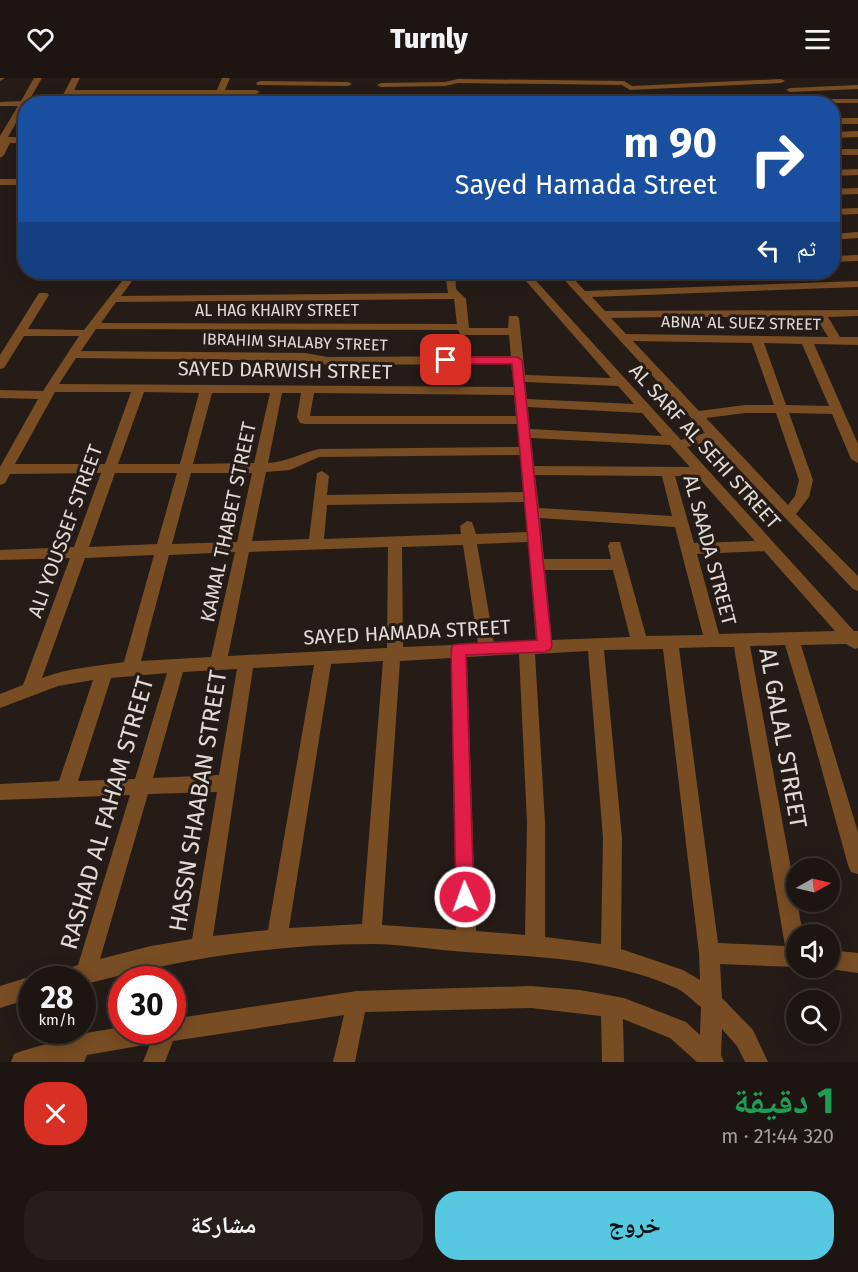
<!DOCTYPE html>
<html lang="ar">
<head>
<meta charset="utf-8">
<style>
  body { margin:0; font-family:"Fira Sans","Noto Naskh Arabic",sans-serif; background:#251e1b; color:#f1f3f6; direction:rtl; height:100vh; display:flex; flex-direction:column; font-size:22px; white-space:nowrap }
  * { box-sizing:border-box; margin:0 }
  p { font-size:20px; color:#a09f9f }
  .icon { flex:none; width:33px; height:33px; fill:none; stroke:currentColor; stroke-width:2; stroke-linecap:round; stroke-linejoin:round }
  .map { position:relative; height:984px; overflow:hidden; direction:ltr }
  .side { display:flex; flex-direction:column; background:#1c1512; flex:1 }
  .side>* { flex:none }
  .hud { position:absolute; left:18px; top:18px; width:822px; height:183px; border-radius:24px; box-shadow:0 3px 15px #0003,0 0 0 2px #3a3432; direction:rtl; background:#1a4fa0; color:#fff; overflow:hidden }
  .needle { width:39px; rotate:82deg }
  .tools { position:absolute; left:786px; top:780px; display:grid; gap:12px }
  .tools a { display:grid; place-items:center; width:54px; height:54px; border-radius:50%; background:#1c1512; box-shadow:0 3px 15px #0003,0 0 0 2px #3a3432; font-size:30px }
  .speed { position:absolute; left:18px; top:888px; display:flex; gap:12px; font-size:30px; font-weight:700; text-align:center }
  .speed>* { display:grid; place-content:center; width:78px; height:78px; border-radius:50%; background:#1c1512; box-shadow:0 3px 15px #0003,0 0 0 2px #3a3432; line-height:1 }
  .speed small { font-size:15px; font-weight:400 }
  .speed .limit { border:9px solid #d22; background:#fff; color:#111 }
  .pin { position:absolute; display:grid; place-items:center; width:51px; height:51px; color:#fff; margin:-26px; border-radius:12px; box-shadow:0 3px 9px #0006 }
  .me { position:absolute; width:66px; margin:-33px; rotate:358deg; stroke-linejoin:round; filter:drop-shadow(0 0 4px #0008) }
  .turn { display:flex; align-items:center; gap:21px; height:126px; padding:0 24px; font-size:27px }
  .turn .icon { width:78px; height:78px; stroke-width:2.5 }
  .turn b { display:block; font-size:42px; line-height:51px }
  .then { display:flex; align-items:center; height:57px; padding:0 24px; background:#0003; gap:12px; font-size:22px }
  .round { display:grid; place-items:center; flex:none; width:63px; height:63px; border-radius:24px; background:#251e1b }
  .overview { display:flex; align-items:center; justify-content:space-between; height:102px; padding:0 24px }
  h1 { font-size:36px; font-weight:800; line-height:45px; color:#1e9e55 }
  .action { display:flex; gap:12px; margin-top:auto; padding:12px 24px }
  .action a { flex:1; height:69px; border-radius:24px; background:#56c9e1; color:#111; font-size:24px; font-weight:800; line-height:69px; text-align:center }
  .action a+a { background:#251e1b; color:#f1f3f6 }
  header { display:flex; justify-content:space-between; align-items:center; height:78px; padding:0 24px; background:#1c1512; font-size:27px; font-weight:800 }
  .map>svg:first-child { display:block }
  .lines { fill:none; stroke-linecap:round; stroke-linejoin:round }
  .minor { fill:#784d23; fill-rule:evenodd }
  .route { fill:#e11d48; stroke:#92132f; stroke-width:1.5 }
  .labels { text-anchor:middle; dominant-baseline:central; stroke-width:6; stroke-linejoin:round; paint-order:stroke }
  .far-street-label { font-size:16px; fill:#e1dbd8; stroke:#251c18 }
  .street-label { font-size:20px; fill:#e1dbd8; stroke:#251c18 }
  .near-street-label { font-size:24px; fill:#e1dbd8; stroke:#251c18 }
</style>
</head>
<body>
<header><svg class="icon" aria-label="menu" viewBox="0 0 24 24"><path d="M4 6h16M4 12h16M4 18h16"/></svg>Turnly<svg class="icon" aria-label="heart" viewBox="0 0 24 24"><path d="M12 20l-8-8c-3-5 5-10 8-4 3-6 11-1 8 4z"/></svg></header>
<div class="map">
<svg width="858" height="984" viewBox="0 0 858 984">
  <rect width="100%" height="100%" fill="#251c18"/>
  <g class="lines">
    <!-- minor -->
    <path class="minor" d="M0,0H5L0,3Z
      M34,0H42L8,59H26V65H10L4,77L0,80V58L18,28H0V24L21,23Z
      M72,0H80L74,12H217L222,0H230L225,12H256L260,14L256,16H223L219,26H211L215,16H71L66,26H58Z
      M458,1L624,3L632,8L781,1L785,3L781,5L630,12L622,7L458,5L445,8L381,9L377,7L381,5L445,4Z
      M260,3L348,4L352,6L348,8L257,7L256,5Z
      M858,7V11L790,14L786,12L790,10Z
      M794,17H797V21H858V25H792V22L681,25H397L393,23L397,21H681Z
      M362,19L366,21L365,23L253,24L249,22L253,20Z
      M832,40H858V46H832Z
      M858,53V59L832,60V54Z
      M832,71H858V77H832Z
      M858,91V97L832,98V92Z
      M0,101H26V107H0Z
      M858,110V116L832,117V111Z
      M26,118V127L21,126L19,124Z
      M858,130V136L832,137V131Z
      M858,154V160L832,162V156Z
      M858,177V183L832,184V178Z
      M129,194H439L434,197L136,198L121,218L448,215L445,194H455L456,211L466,221L469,250H508L509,238H517L519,240L525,297L611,300L518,194H528L681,362L705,355L557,194H567L585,213L858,203V209L592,219L605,233L858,232V238L828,239L840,259H858V267L814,266L858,366V385L851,381L832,336L789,335L813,402L809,419L796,436L858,498V513L853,511L711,362L687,369L854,553H858V570L855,571L846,566L801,567L858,754V796L851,794L848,787L810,649L785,567L750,568L803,856H796V889L720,886L722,920L753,952L768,984H745L737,968L722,951L721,977L724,984H697L670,960L623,941L624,984H602L601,938L531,930L365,934L355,984H333L344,937L173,963L165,984H143L150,966L87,977L84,984H11L14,976L22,973L80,956L122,949V952H172V941L357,913L531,908L580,912L624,920L686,944L700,957L701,929C693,923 685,914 676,910C610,880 536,879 466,874C434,872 402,866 371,866C273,866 176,882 82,907V902H51L54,895L78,887L130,717L0,722V706L59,703L93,602L58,608L0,630V616L23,607L70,480L0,482V472L74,469L101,395L10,396L5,405L0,407V389L38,321L0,320V312L43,313L79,258H24L4,290L0,291V277L39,215H47L49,217L28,251L84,252ZM454,221L457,246L101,245L116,224ZM666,239H816L828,259L626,256L611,240ZM96,251L458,252L460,256L464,257H509L511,278L328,279L305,275L81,273ZM633,263L752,265L774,327H745L699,333ZM764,265L802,266L829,328L786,327ZM76,280L305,283L328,287L511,286L514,309L59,306ZM525,304L618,308L634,326L527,321ZM55,314H131L105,386H15ZM144,314L199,315L180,386H118ZM212,315H270L254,385L193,386ZM282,315H301L297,339L300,345L305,346H517L519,369L319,371C301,375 286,384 268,385ZM314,315L514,317L516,338H310ZM528,329L642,335L662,358L530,351ZM745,335H776L799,402L795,418L788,427L706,340ZM531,360L670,367L690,389L534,388ZM520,377L523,414L327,417L329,398L322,393L317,395L309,461L252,463L266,394L290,392L319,379ZM115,395H177L157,466L89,469ZM191,395H252L237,464L172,466ZM535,397L662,398L672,438L539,430ZM675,398L698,399L755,463L694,465ZM524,424L527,454L476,456L472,444L467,443L460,448L461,456L324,461L327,427ZM540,440L675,449L703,557L646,558L620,464H610L608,468L611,481H544ZM528,464L536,563L494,565L477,466ZM463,467L478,566L403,569L402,469ZM388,469L387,570L228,578L249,474ZM764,473L835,553L719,556L697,476ZM235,474L211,579L141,583L169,477ZM154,477L124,584C97,588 69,590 42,600L85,480ZM545,492H613L630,559L552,562ZM713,569H734L785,868L718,865L679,570ZM663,571L699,875L700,902L683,892L621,871L622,760L604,572ZM588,573L603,760L601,866L545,859V744L535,576ZM519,576L527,744L525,857L476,853L467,579ZM451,580L456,852L382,847L400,583ZM383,583L362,846L289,850L331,586ZM314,587L268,852L213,858L253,590ZM237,591L219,697L153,700L183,594ZM167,595L135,701L78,703L111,600ZM217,714L192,861L151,868L100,881L148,716Z
      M830,872L858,875V895L823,890H830Z
      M32,898L39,902H32V920L0,930V908Z"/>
  </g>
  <!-- route -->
  <path class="route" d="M517,279L522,282L552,568L550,572L545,574L466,577L474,819L471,825L465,827L459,825L456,819L451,572L453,567L459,566L537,562L512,286H446L441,282L446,279Z"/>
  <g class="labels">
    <!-- far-street labels -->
    <g class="far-street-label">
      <text x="277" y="232">AL HAG KHAIRY STREET</text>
      <text transform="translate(741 245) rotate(1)">ABNA' AL SUEZ STREET</text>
      <text transform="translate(295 264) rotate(2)">IBRAHIM SHALABY STREET</text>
    </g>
    <!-- street labels -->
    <g class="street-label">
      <text transform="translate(285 292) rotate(1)">SAYED DARWISH STREET</text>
      <text transform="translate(705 368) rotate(48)">AL SARF AL SEHI STREET</text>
      <text transform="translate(228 444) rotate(-78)">KAMAL THABET STREET</text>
      <text transform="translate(65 453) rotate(-70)">ALI YOUSSEF STREET</text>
      <text transform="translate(710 472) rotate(75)">AL SAADA STREET</text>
      <text transform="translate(407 554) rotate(-3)">SAYED HAMADA STREET</text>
    </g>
    <!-- near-street labels -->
    <g class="near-street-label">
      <text transform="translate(783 660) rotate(80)">AL GALAL STREET</text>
      <text transform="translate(198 723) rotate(-81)">HASSN SHAABAN STREET</text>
      <text transform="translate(107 735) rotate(-74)">RASHAD AL FAHAM STREET</text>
    </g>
  </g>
</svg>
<div class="tools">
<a><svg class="needle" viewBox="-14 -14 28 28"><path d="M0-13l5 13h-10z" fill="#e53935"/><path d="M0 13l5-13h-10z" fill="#a09f9f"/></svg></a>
<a><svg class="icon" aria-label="sound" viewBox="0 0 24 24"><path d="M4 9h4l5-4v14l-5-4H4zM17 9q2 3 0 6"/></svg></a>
<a><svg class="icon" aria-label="search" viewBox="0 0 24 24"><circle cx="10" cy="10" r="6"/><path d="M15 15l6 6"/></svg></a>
</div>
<div class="speed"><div>28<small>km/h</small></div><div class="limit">30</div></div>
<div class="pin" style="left:446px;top:282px;background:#d93025"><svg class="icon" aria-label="arrive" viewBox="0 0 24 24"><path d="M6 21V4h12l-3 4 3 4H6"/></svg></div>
<svg class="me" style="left:465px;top:819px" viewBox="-20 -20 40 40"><circle r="17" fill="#e11d48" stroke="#fff" stroke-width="3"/><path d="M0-11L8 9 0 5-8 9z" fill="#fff"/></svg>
<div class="hud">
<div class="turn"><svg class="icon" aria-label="right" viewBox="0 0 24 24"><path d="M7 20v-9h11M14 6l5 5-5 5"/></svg><div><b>90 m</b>Sayed Hamada Street</div></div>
<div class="then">ثم<svg class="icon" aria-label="left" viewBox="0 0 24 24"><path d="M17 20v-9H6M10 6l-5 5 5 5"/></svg></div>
</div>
</div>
<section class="side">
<div class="overview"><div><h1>1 دقيقة</h1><p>320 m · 21:44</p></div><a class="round" style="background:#d93025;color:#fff"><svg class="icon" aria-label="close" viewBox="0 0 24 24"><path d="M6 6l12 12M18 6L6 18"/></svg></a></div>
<div class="action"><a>خروج</a><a>مشاركة</a></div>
</section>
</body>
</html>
